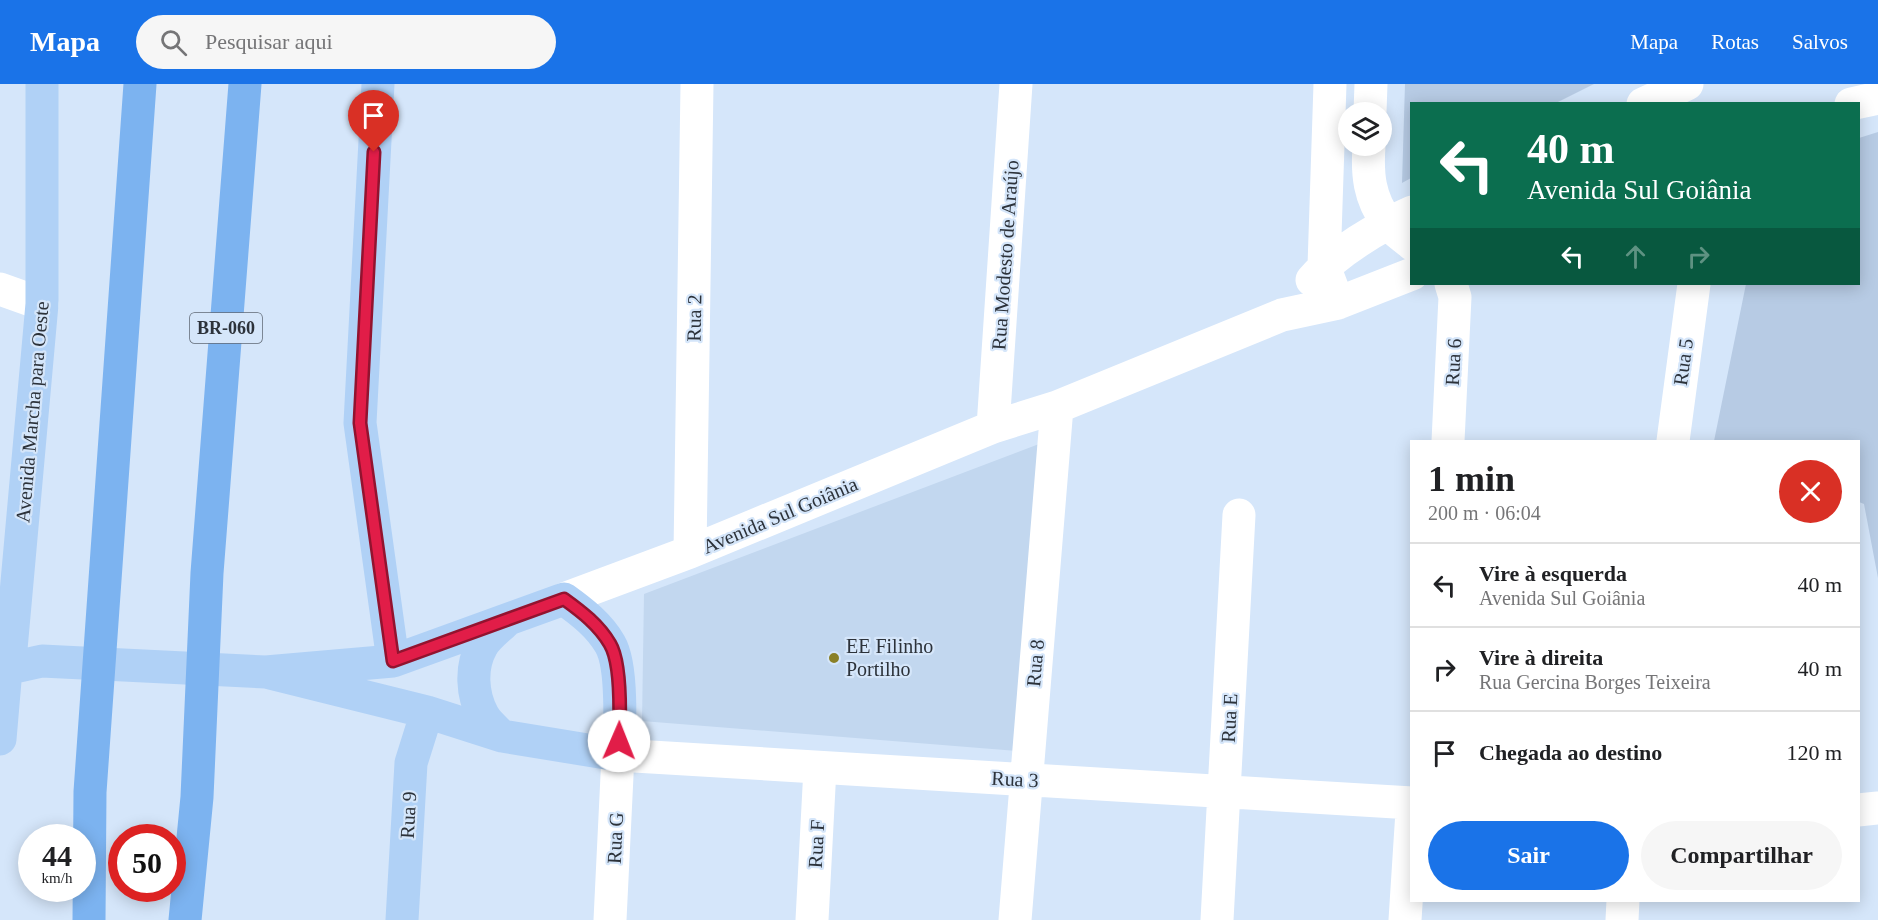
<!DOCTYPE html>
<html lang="pt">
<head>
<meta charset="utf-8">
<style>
  body { margin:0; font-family:Georgia,serif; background:#f6f6f6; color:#202124; height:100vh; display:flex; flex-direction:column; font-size:22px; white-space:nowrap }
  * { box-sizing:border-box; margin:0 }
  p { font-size:20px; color:#757577 }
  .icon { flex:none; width:33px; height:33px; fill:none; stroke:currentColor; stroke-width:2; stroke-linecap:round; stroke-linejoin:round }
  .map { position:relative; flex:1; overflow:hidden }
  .panel { position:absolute; left:1410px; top:356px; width:450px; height:462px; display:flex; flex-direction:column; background:#fff; border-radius:0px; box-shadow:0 3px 15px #0003 }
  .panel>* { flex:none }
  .guide { position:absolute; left:1410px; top:18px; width:450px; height:183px; border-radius:0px; box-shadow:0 3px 15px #0003; background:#0b6e4f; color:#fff; overflow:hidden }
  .tools { position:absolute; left:1338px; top:18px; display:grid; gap:12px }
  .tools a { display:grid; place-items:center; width:54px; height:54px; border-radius:50%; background:#fff; box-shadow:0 3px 15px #0003; font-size:30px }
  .speed { position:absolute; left:18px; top:740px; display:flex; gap:12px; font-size:30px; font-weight:700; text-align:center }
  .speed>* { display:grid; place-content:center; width:78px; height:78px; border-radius:50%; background:#fff; box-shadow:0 3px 15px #0003; line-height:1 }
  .speed small { font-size:15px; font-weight:400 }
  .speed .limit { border:9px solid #d22; background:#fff; color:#111 }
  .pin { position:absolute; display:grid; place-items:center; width:51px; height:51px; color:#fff; margin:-62px -26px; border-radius:50% 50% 50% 0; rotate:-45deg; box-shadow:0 0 6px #0007 }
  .pin .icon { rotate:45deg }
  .me { position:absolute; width:66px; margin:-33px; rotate:1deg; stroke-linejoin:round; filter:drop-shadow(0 0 4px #0008) }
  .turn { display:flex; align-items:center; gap:21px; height:126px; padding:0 18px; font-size:27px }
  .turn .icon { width:78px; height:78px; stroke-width:2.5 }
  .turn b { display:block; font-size:42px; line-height:51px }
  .lanes { display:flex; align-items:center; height:57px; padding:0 18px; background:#0003; justify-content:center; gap:30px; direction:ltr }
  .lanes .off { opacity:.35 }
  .round { display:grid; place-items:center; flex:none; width:63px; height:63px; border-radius:32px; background:#f6f6f6 }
  .summary { display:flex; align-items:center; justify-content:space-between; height:102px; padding:0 18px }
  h1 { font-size:36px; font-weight:600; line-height:45px }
  .primary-button { display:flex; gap:12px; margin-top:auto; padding:12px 18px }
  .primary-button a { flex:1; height:69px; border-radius:36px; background:#1a73e8; color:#fff; font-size:24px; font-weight:600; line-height:69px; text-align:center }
  .primary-button a+a { background:#f6f6f6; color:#202124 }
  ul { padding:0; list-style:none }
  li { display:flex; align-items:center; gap:18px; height:84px; padding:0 18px; border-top:2px solid #e0e0e0 }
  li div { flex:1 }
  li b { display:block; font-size:22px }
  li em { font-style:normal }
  header { display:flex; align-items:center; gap:36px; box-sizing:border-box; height:84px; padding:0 30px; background:#1a73e8; color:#fff }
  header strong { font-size:28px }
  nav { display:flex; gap:33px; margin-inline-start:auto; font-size:21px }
  .search { width:420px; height:54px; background:#f6f6f6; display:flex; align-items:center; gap:15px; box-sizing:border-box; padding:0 21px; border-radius:33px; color:#757577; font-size:22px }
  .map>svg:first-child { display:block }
  .built { fill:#c2d7ef }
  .green { fill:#b7cbe4 }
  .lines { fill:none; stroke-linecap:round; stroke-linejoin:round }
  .minor { stroke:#fff; stroke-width:33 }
  .major { stroke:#b0d1f6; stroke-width:33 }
  .highway { stroke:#7cb3f0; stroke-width:33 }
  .route-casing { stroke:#92132f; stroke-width:15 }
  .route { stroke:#e11d48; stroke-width:10 }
  .poi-dot { fill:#8a8027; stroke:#d5e6fa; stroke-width:2 }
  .labels { text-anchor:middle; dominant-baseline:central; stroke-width:4.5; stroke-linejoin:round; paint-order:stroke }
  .shield { fill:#d5e6fa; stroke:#5f6874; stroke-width:1.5 }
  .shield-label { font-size:18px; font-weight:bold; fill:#2c323a }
  .street-label { font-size:20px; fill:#2c323a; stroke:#d5e6fa }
  .poi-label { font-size:20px; fill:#2c323a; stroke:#d5e6fa; text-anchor:start }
</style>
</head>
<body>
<header>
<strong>Mapa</strong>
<div class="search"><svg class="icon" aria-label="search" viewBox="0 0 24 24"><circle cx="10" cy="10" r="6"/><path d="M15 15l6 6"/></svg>Pesquisar aqui</div>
<nav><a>Mapa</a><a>Rotas</a><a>Salvos</a></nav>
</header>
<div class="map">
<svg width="1878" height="836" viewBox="0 0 1878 836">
  <rect width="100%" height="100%" fill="#d5e6fa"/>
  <!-- built -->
  <path class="built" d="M1039,360L1017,667L642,637L644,510Z"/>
  <!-- green -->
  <path class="green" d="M1405,0H1594L1556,19L1412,20L1411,94L1402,99Z
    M1878,48V494L1864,420L1859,418L1858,357H1714L1746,200H1858L1859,54Z"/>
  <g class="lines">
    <!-- minor -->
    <path class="minor" d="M1330,0L1324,182L1338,219
      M1643,20L1687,0
      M1851,20L1878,14
      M1370,28L1371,0
      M1369,62C1367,90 1369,114 1387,138C1393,146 1404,153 1412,160
      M1312,196C1336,168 1378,143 1412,128
      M0,205L42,220
      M993,343L1016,0
      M1448,357L1455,213L1451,200
      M1673,357L1694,200
      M690,468L697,0
      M564,515L690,468L993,343L1057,323L1282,231L1338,219L1412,190
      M1858,726L1878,724
      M610,836L618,671L1412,719
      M812,836L820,684
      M1015,836L1057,323
      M1217,836L1239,431
      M1405,836L1412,727
      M1622,836L1623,816"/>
    <!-- major -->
    <path class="major" d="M378,0L360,339L393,577
      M6,585L42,577L266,588L393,577L564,515C582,528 599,541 610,560C623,582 620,646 618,671L502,652L427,628L266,588
      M502,652C496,646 487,639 483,631C472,611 470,583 482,562C487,553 498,545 505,538
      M0,655L6,585L11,565L42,220V0
      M402,836L411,679L427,628"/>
    <!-- highway -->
    <path class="highway" d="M89,836L90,708L140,0
      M185,836L197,713L207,489L245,0"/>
  </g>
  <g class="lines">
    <defs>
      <path id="route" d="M374,68L360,339L393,577L564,515C582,528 599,541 610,560C622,580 620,634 619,657"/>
    </defs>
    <!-- route casing -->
    <use href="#route" class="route-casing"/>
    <!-- route -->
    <use href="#route" class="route"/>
  </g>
  <!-- markers -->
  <circle class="poi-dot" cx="834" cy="574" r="6"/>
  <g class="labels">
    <!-- shield labels -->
    <rect class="shield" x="190" y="229" width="72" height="30" rx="4.5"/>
    <g class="shield-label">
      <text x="226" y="244">BR-060</text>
    </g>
    <!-- street labels -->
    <g class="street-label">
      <text transform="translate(1005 171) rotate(-86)">Rua Modesto de Araújo</text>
      <text transform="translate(694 234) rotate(-89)">Rua 2</text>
      <text transform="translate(1453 278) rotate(-87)">Rua 6</text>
      <text transform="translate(1683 278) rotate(-82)">Rua 5</text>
      <text transform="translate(32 328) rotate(-85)">Avenida Marcha para Oeste</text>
      <text transform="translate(780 431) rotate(-23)">Avenida Sul Goiânia</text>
      <text transform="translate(1035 579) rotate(-85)">Rua 8</text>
      <text transform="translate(1229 634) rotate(-87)">Rua E</text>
      <text transform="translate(1015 695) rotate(3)">Rua 3</text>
      <text transform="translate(408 731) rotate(-87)">Rua 9</text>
      <text transform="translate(615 754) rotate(-87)">Rua G</text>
      <text transform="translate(816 760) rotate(-87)">Rua F</text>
    </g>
    <!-- poi labels -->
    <g class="poi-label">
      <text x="846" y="562">EE Filinho<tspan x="846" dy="23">Portilho</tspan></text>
    </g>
  </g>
</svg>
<div class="tools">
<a><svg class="icon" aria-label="layers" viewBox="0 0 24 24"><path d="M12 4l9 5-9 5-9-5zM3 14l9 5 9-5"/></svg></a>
</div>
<div class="speed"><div>44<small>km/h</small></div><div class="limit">50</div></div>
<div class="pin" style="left:374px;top:68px;background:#d93025"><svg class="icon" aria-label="arrive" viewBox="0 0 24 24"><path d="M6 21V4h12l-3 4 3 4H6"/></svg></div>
<svg class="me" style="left:619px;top:657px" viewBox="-20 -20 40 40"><circle r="19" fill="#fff"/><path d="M0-13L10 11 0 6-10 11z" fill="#e11d48"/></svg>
<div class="guide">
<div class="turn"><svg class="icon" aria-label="left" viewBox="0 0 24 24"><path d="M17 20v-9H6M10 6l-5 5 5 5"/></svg><div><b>40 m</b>Avenida Sul Goiânia</div></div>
<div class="lanes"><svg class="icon" aria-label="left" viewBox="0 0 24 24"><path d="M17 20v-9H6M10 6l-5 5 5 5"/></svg><svg class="icon off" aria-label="ahead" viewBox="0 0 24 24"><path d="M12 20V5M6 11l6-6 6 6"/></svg><svg class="icon off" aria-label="right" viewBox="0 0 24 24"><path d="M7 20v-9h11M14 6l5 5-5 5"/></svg></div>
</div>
<section class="panel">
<div class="summary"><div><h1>1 min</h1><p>200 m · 06:04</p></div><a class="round" style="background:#d93025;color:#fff"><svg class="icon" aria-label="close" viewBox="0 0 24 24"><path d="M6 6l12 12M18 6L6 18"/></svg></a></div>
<ul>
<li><svg class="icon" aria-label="left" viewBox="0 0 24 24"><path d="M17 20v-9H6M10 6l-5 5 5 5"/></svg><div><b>Vire à esquerda</b><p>Avenida Sul Goiânia</p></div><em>40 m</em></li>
<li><svg class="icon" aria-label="right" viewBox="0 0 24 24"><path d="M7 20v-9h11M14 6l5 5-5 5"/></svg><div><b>Vire à direita</b><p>Rua Gercina Borges Teixeira</p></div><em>40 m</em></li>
<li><svg class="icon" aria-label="arrive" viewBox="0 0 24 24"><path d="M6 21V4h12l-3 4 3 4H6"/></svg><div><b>Chegada ao destino</b></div><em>120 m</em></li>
</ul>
<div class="primary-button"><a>Sair</a><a>Compartilhar</a></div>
</section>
</div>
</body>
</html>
